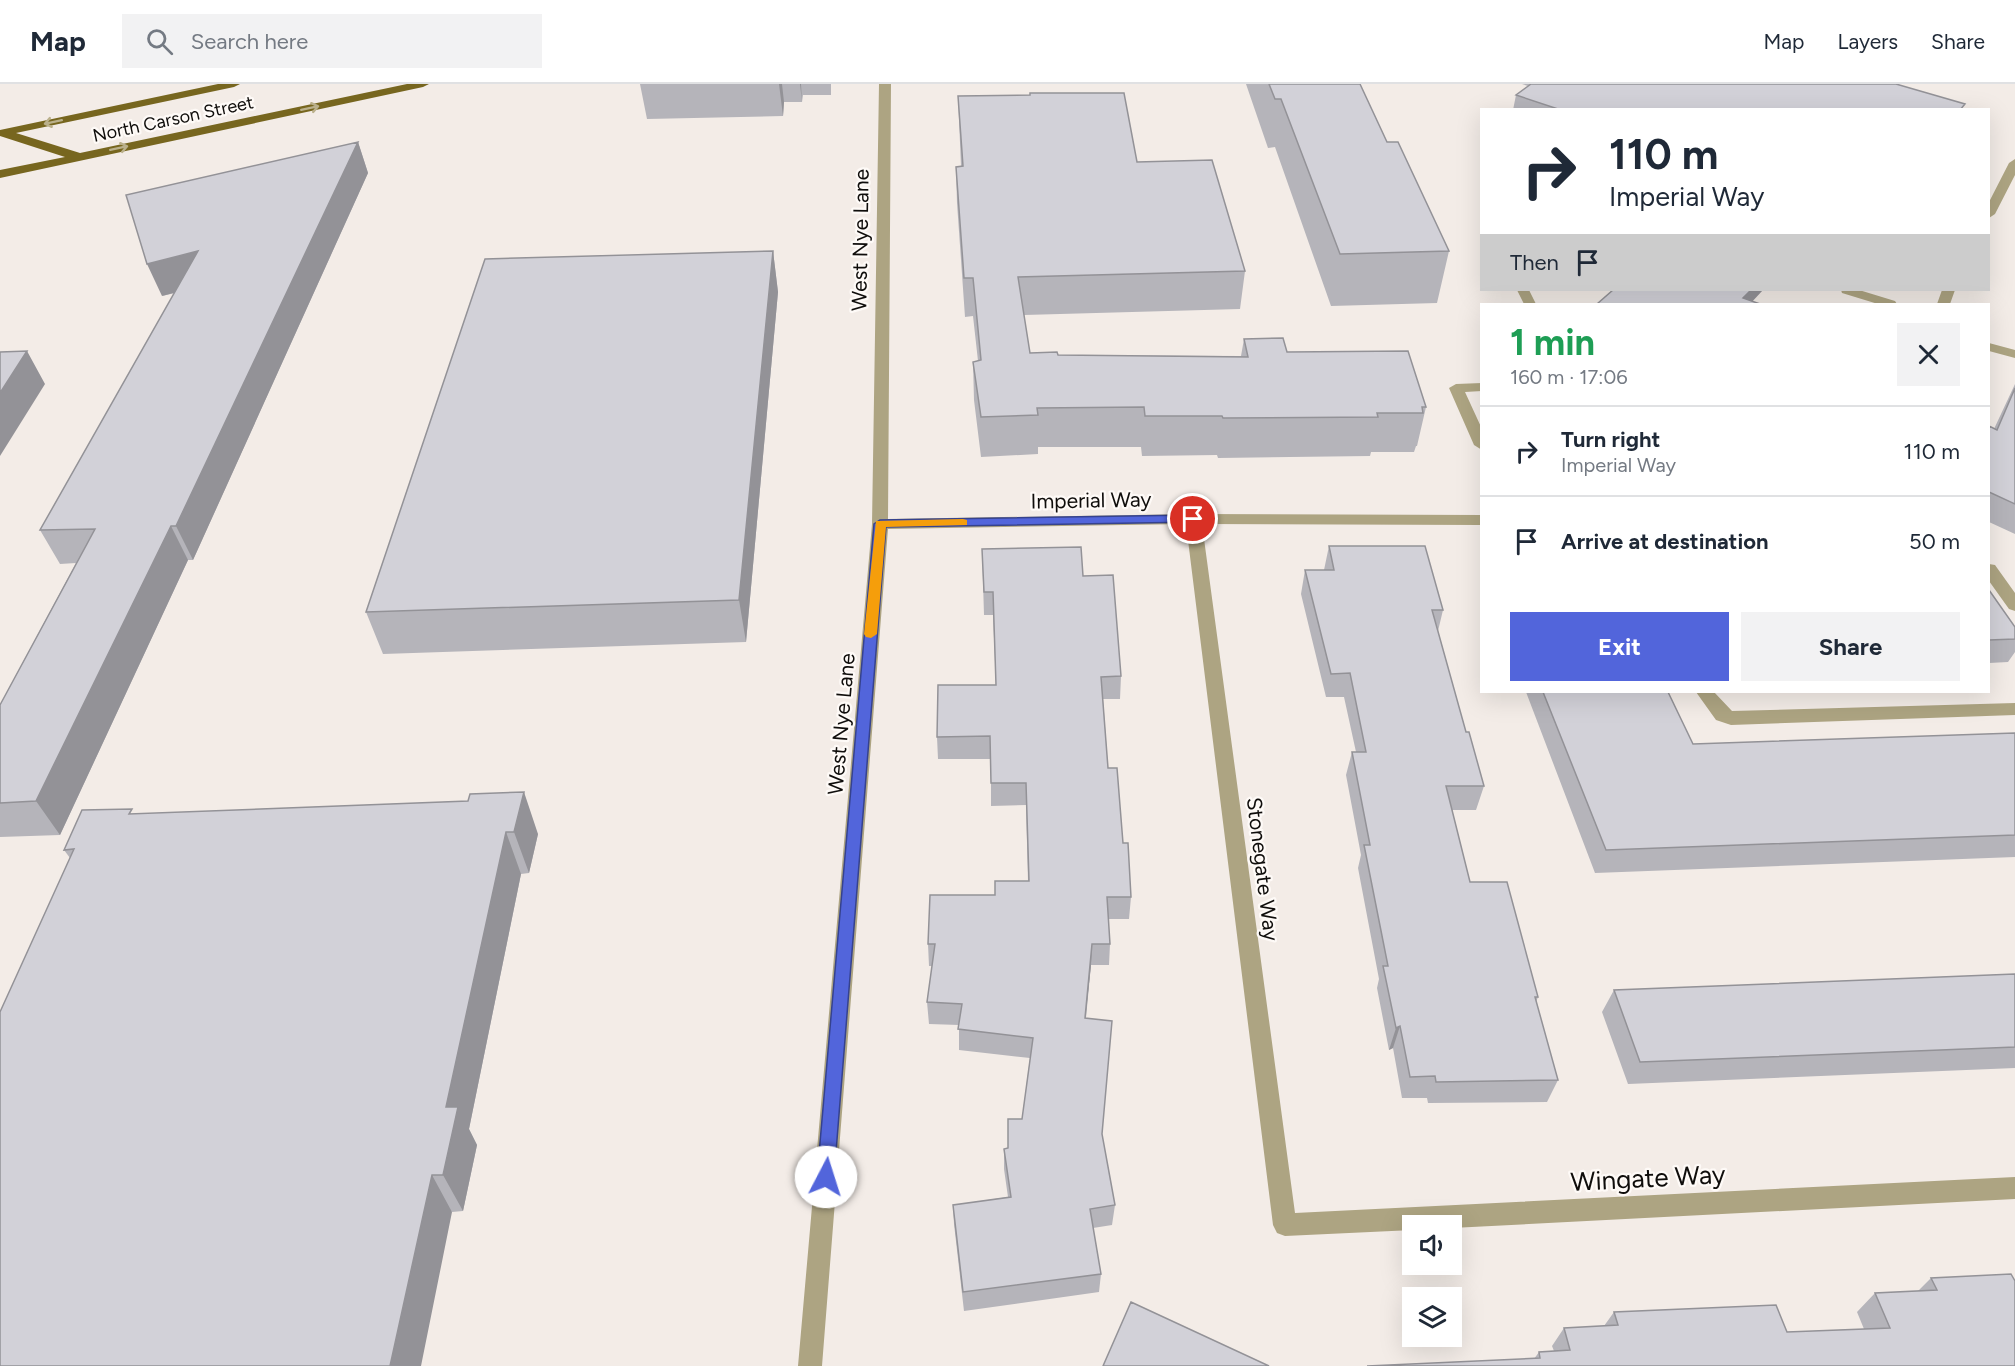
<!DOCTYPE html>
<html lang="en">
<head>
<meta charset="utf-8">
<style>
  body { margin:0; font-family:Figtree,sans-serif; background:#f2f2f3; color:#1f2937; height:100vh; display:flex; flex-direction:column; font-size:22px; white-space:nowrap }
  * { box-sizing:border-box; margin:0 }
  p { font-size:20px; color:#747a83 }
  .icon { flex:none; width:33px; height:33px; fill:none; stroke:currentColor; stroke-width:2; stroke-linecap:round; stroke-linejoin:round }
  .map { position:relative; flex:1; overflow:hidden }
  .side { position:absolute; left:1480px; top:219px; width:510px; height:390px; display:flex; flex-direction:column; background:#fff; border-radius:0px; box-shadow:0 6px 24px #0002 }
  .side>* { flex:none }
  .hud { position:absolute; left:1480px; top:24px; width:510px; height:183px; border-radius:0px; box-shadow:0 6px 24px #0002; background:#fff; color:#1f2937; overflow:hidden }
  .fabs { position:absolute; left:1402px; top:1131px; display:grid; gap:12px }
  .fabs a { display:grid; place-items:center; width:60px; height:60px; border-radius:0px; background:#fff; box-shadow:0 6px 24px #0002; font-size:30px }
  .pin { position:absolute; display:grid; place-items:center; width:51px; height:51px; color:#fff; margin:-26px; border:3px solid #fff; border-radius:50%; box-shadow:0 2px 6px #0007 }
  .me { position:absolute; width:66px; margin:-33px; rotate:5deg; stroke-linejoin:round; filter:drop-shadow(0 0 4px #0008) }
  .turn { display:flex; align-items:center; gap:21px; height:126px; padding:0 30px; font-size:27px }
  .turn .icon { width:78px; height:78px; stroke-width:2.5 }
  .turn b { display:block; font-size:42px; line-height:51px }
  .then { display:flex; align-items:center; height:57px; padding:0 30px; background:#0003; gap:12px; font-size:22px }
  .round { display:grid; place-items:center; flex:none; width:63px; height:63px; border-radius:0px; background:#f2f2f3 }
  .head { display:flex; align-items:center; justify-content:space-between; height:102px; padding:0 30px }
  h1 { font-size:36px; font-weight:700; line-height:45px; color:#1e9e55 }
  .primary-button { display:flex; gap:12px; margin-top:auto; padding:12px 30px }
  .primary-button a { flex:1; height:69px; border-radius:0px; background:#5265db; color:#fff; font-size:24px; font-weight:700; line-height:69px; text-align:center }
  .primary-button a+a { background:#f2f2f3; color:#1f2937 }
  ul { padding:0; list-style:none }
  li { display:flex; align-items:center; gap:18px; height:90px; padding:0 30px; border-top:2px solid #e0e1e3 }
  li div { flex:1 }
  li b { display:block; font-size:22px }
  li em { font-style:normal }
  header { display:flex; align-items:center; gap:36px; box-sizing:border-box; height:84px; padding:0 30px; background:#fff; border-bottom:2px solid #e0e1e3 }
  header strong { font-size:28px }
  nav { display:flex; gap:33px; margin-inline-start:auto; font-size:21px }
  .search { width:420px; height:54px; background:#f2f2f3; display:flex; align-items:center; gap:15px; box-sizing:border-box; padding:0 21px; border-radius:0px; color:#747a83; font-size:22px }
  .map>svg:first-child { display:block }
  .lines { fill:none; stroke-linecap:round; stroke-linejoin:round }
  .service { fill:#ada482; fill-rule:evenodd }
  .minor { fill:#ada482; fill-rule:evenodd }
  .primary { fill:#77661f; fill-rule:evenodd }
  .wall { fill:#b5b4ba }
  .shaded-wall { fill:#939297 }
  .building { fill:#d2d1d8; stroke:#939297; stroke-width:1.5 }
  .oneway { stroke:#bab08b }
  .route { fill:#5265db; stroke:#35428e; stroke-width:1.5 }
  .slow { fill:#f59e0b }
  .labels { text-anchor:middle; dominant-baseline:central; stroke-width:4.5; stroke-linejoin:round; paint-order:stroke }
  .far-street-label { font-size:18px; fill:#0f0d0b; stroke:#fefaf7 }
  .street-label { font-size:21px; fill:#0f0d0b; stroke:#fefaf7 }
  .near-street-label { font-size:26px; fill:#0f0d0b; stroke:#fefaf7 }
</style>
</head>
<body>
<header>
<strong>Map</strong>
<div class="search"><svg class="icon" aria-label="search" viewBox="0 0 24 24"><circle cx="10" cy="10" r="6"/><path d="M15 15l6 6"/></svg>Search here</div>
<nav><a>Map</a><a>Layers</a><a>Share</a></nav>
</header>
<div class="map">
<svg width="2015" height="1282" viewBox="0 0 2015 1282">
  <rect width="100%" height="100%" fill="#f3ece7"/>
  <g class="lines">
    <!-- service -->
    <path class="service" d="M1517,206H1529L1536,220H1524Z
      M1841,206H1859L1895,217L1897,220H1878L1842,209Z
      M1482,299V307L1465,308L1482,345V366L1474,361L1449,304L1456,300Z
      M1989,480L1995,481L2015,509V527L2009,525L1989,497Z
      M1696,608H1714L1732,627L2015,619V631L1731,641L1716,636Z"/>
    <!-- minor -->
    <path class="minor" d="M879,0H891L888,435L1193,430L1482,431V441L1202,440L1295,1129L2015,1093V1115L1452,1144V1142H1413V1146L1285,1152L1277,1149L1273,1141L1186,440L888,445L822,1282H798L872,440Z
      M2015,75V91L1995,130L1989,134V118L2009,79Z
      M1942,206H1955L1950,220H1937Z
      M1989,259L2015,266V274L1989,267Z"/>
    <!-- primary -->
    <path class="primary" d="M218,0H240L234,3L16,49L80,69L407,0H429L423,3L0,94V86L65,73L0,52V46Z"/>
  </g>
  <!-- wall -->
  <path class="wall" d="M640,0H831V11H803L802,18H784L783,32L647,35Z
    M1246,0H1360L1387,58L1449,167L1437,219L1331,222L1275,63L1268,64Z
    M1522,0H1896L1962,26H1513L1516,11L1528,2Z
    M958,12L1137,78L1245,187L1240,225L1024,231L1030,269L1058,271L1241,272L1244,255L1287,268L1426,323L1417,362H1416L1414,368H1371L1370,372L1218,374L1217,371L1142,372L1141,363H1038V370L981,373L974,316L973,278L978,277L973,232L965,233L957,119L956,83L961,82Z
    M358,58L368,89L193,476H188L60,751L0,753V621L76,479L60,480L40,446L175,209L162,212Z
    M773,167L778,208L746,558L383,570L366,528Z
    M2015,300V450L1989,438V342L1994,345Z
    M1329,462L1443,526L1438,547L1466,648L1484,702L1476,726H1452L1470,798L1538,913L1536,918L1558,996L1547,1018L1428,1019L1427,1014H1402L1393,964L1389,966L1377,904L1379,895L1358,784L1361,771L1346,691L1352,668H1356L1344,613H1326L1301,510L1305,486H1324Z
    M982,465L1083,492L1121,592L1120,615H1103L1108,684L1123,759L1131,813L1129,835H1108L1110,860L1109,881H1091L1086,934L1102,1050L1115,1121L1112,1141L1093,1144L1101,1190L1099,1208L964,1227L954,1140L953,1121L1008,1113L1004,1085V1065L1008,1064L1022,1035L1030,974L959,966V941L929,940L927,918L932,882H929L928,860L995,811L1028,797L1026,721L991,722V675H938L937,653L996,601L993,531H984Z
    M1989,506L2015,555V568L2008,578L1989,579Z
    M1526,608H1668L1693,660L2015,649V773L1595,789Z
    M468,717L538,750L529,789L521,790L469,1045L477,1061L463,1127L452,1128L70,774L64,766L135,730Z
    M2015,890V984L1628,1000L1602,928L1614,906Z
    M1931,1194L2015,1282L1534,1275L1539,1268L1554,1267L1552,1262L1564,1244L1604,1242L1614,1228L1787,1248L1864,1245L1857,1228L1875,1209L1918,1207Z"/>
  <!-- shaded-wall -->
  <path class="shaded-wall" d="M779,0H782L784,18L783,32Z
    M800,0H801L802,18Z
    M358,58L368,89L193,476L176,442Z
    M198,167L211,199L162,212L147,180Z
    M773,167L778,208L746,558L739,516Z
    M1751,206H1763L1750,220L1743,214Z
    M27,267L45,300L0,372V309Z
    M171,442L188,476L60,751L36,717Z
    M524,708L538,750L529,789L514,748Z
    M506,748L521,790L469,1045L477,1061L463,1127L443,1091L446,1023Z
    M1092,860L1091,881L1083,955L1085,934Z
    M1400,942L1393,964L1389,966L1396,944Z
    M432,1091L452,1128L421,1282H390Z"/>
  <!-- building -->
  <path class="building" d="M1269,0H1360L1387,58H1398L1449,167L1340,170L1281,15H1275Z
    M1531,0H1896L1965,20L1960,26H1561L1516,11Z
    M1030,9H1124L1137,78L1212,76L1245,187L1018,193L1030,269L1057,268L1058,271L1248,273L1244,255L1283,254L1287,268L1408,267L1426,323H1422L1423,329H1377L1378,333L1223,334L1222,332H1145L1144,323L1037,324L1038,331L981,333L973,278L981,276L973,194H964L956,83L963,82L958,12L1030,11Z
    M358,58L176,442H171L36,717L0,719V621L95,445L40,446L198,167L147,180L126,111Z
    M773,167L739,516L366,528L485,175Z
    M1613,206H1751L1743,214L1760,220H1597Z
    M27,267L0,309V268Z
    M2015,304V420L1989,408V342L1997,346Z
    M1329,462H1425L1443,526H1432L1466,648H1469L1484,702H1446L1470,798H1507L1538,913H1535L1558,996L1436,998L1435,992L1410,993L1400,942L1396,944L1383,882H1388L1364,761H1370L1352,668H1366L1350,589L1331,590L1305,486H1334Z
    M1081,463L1083,492L1113,491L1121,592L1101,593L1108,684H1117L1123,759H1128L1131,813H1107L1110,860H1092L1085,934L1112,937L1102,1050L1115,1121L1090,1125L1101,1190L963,1208L953,1121L1011,1113L1004,1065L1008,1064V1035H1022L1033,954L958,945L962,920L927,918L935,860H928L930,811H995V797H1029L1026,699H991L990,652L937,653L938,601H996L993,508H984L982,465Z
    M1989,506L2015,543V555L1989,556Z
    M1543,608H1668L1693,660L2015,649V751L1606,766Z
    M524,708L514,748H506L446,1023H458L443,1091H432L390,1282H0V928L74,765L64,766L82,726L132,725L129,730L468,717L470,710Z
    M2015,890V963L1640,978L1614,906Z
    M2011,1190L2015,1197V1282H1367L1540,1274L1539,1268L1570,1266L1564,1244L1618,1241L1614,1228L1776,1221L1787,1248L1890,1244L1875,1209L1937,1206L1931,1194Z
    M1131,1218L1269,1282H1103Z"/>
  <!-- one-way arrows -->
  <defs><path id="oneway-shaft" d="M-6 0H5M1.5-3L5.5 0L1.5 3" fill="none" stroke-width="1.6" stroke-linecap="round" stroke-linejoin="round" transform="scale(1.5)"/></defs>
  <g class="oneway">
    <use href="#oneway-shaft" transform="translate(310 24) rotate(-12)"/>
    <use href="#oneway-shaft" transform="translate(53 38) rotate(168)"/>
    <use href="#oneway-shaft" transform="translate(119 64) rotate(-12)"/>
  </g>
  <!-- route -->
  <path class="route" d="M1193,431L1199,435L1197,438L886,443L834,1093L832,1098L826,1101L819,1098L817,1093L874,440L880,436Z"/>
  <!-- slow -->
  <path class="slow" d="M963,435L967,436V441L886,443L877,550L871,554L866,553L864,550L876,437Z"/>
  <g class="labels">
    <!-- far-street labels -->
    <g class="far-street-label">
      <text transform="translate(173 35) rotate(-12)">North Carson Street</text>
    </g>
    <!-- street labels -->
    <g class="street-label">
      <text transform="translate(860 156) rotate(-89)">West Nye Lane</text>
      <text transform="translate(1091 416) rotate(-1)">Imperial Way</text>
      <text transform="translate(841 640) rotate(-85)">West Nye Lane</text>
      <text transform="translate(1263 785) rotate(83)">Stonegate Way</text>
    </g>
    <!-- near-street labels -->
    <g class="near-street-label">
      <text transform="translate(1648 1094) rotate(-3)">Wingate Way</text>
    </g>
  </g>
</svg>
<div class="fabs">
<a><svg class="icon" aria-label="sound" viewBox="0 0 24 24"><path d="M4 9h4l5-4v14l-5-4H4zM17 9q2 3 0 6"/></svg></a>
<a><svg class="icon" aria-label="layers" viewBox="0 0 24 24"><path d="M12 4l9 5-9 5-9-5zM3 14l9 5 9-5"/></svg></a>
</div>
<div class="pin" style="left:1193px;top:435px;background:#d93025"><svg class="icon" aria-label="arrive" viewBox="0 0 24 24"><path d="M6 21V4h12l-3 4 3 4H6"/></svg></div>
<svg class="me" style="left:826px;top:1093px" viewBox="-20 -20 40 40"><circle r="19" fill="#fff"/><path d="M0-13L10 11 0 6-10 11z" fill="#5265db"/></svg>
<div class="hud">
<div class="turn"><svg class="icon" aria-label="right" viewBox="0 0 24 24"><path d="M7 20v-9h11M14 6l5 5-5 5"/></svg><div><b>110 m</b>Imperial Way</div></div>
<div class="then">Then<svg class="icon" aria-label="arrive" viewBox="0 0 24 24"><path d="M6 21V4h12l-3 4 3 4H6"/></svg></div>
</div>
<section class="side">
<div class="head"><div><h1>1 min</h1><p>160 m · 17:06</p></div><a class="round"><svg class="icon" aria-label="close" viewBox="0 0 24 24"><path d="M6 6l12 12M18 6L6 18"/></svg></a></div>
<ul>
<li><svg class="icon" aria-label="right" viewBox="0 0 24 24"><path d="M7 20v-9h11M14 6l5 5-5 5"/></svg><div><b>Turn right</b><p>Imperial Way</p></div><em>110 m</em></li>
<li><svg class="icon" aria-label="arrive" viewBox="0 0 24 24"><path d="M6 21V4h12l-3 4 3 4H6"/></svg><div><b>Arrive at destination</b></div><em>50 m</em></li>
</ul>
<div class="primary-button"><a>Exit</a><a>Share</a></div>
</section>
</div>
</body>
</html>
